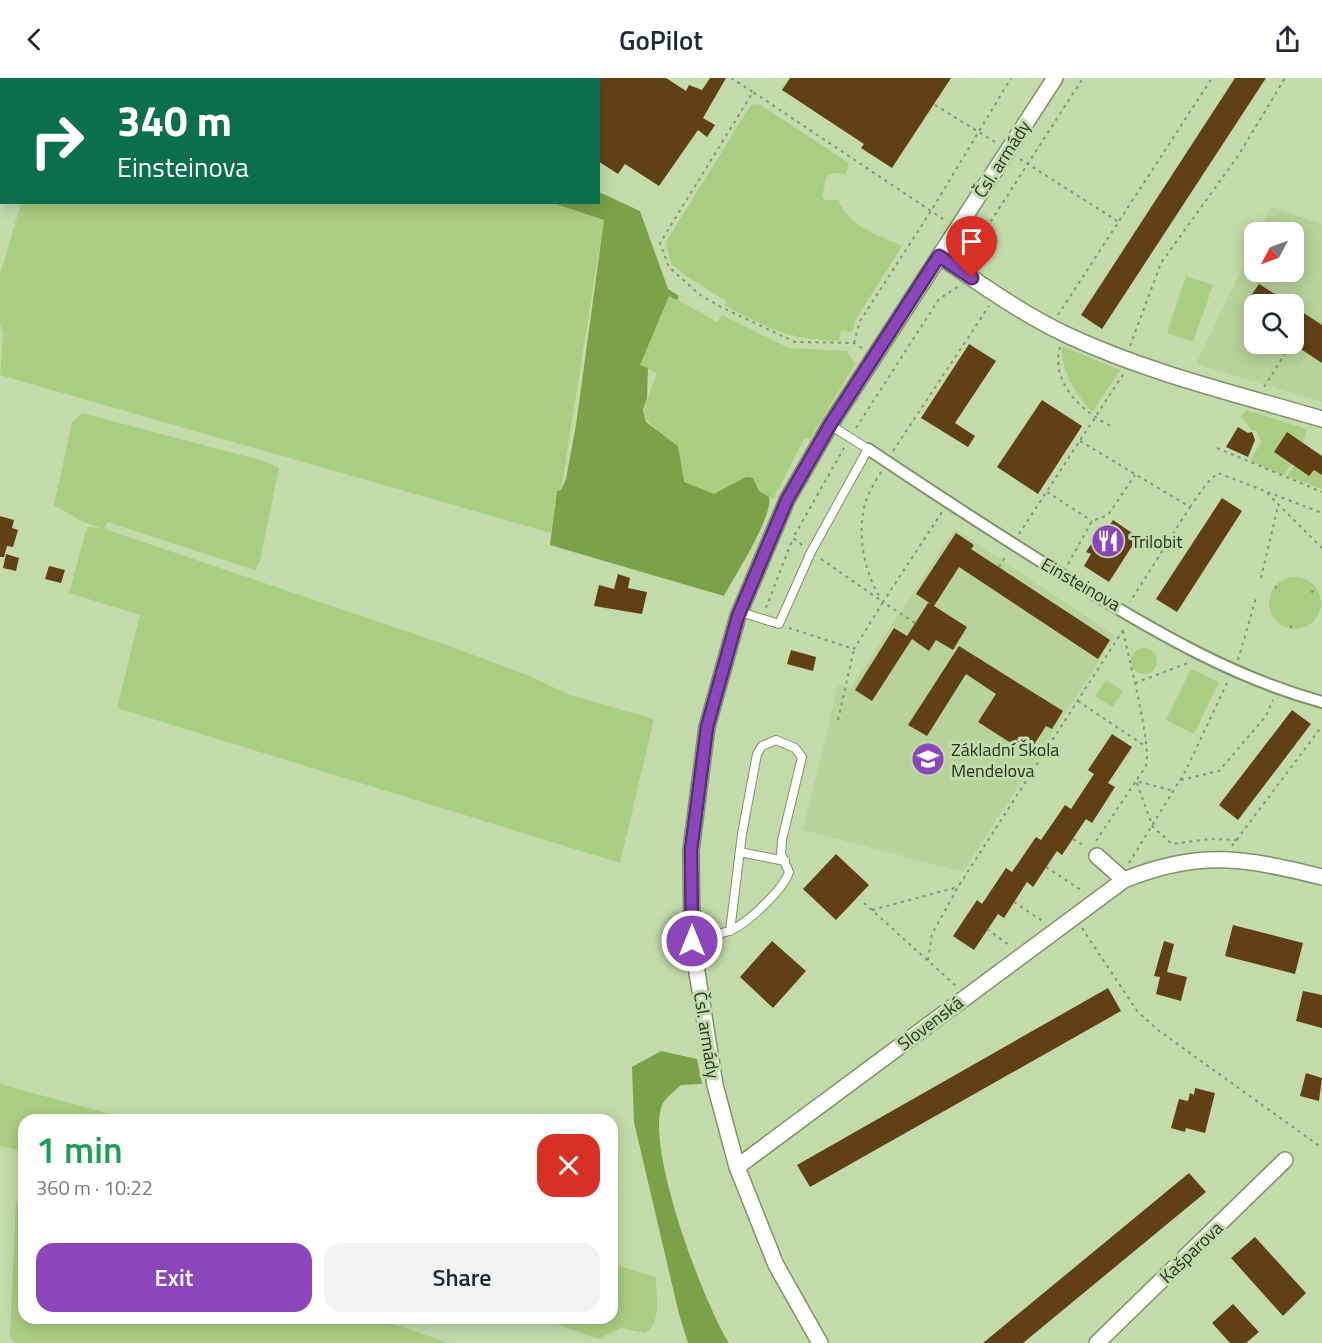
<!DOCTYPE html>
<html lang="en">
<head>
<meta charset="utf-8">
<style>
  body { margin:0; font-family:"Titillium Web",sans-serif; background:#f2f2f3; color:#1f2937; height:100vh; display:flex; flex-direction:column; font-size:22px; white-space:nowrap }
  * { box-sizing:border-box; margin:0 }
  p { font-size:20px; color:#747a83 }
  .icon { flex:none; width:33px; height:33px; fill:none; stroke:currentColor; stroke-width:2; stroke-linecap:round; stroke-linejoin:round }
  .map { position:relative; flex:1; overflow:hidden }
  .details { position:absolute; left:18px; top:1036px; width:600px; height:210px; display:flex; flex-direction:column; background:#fff; border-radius:18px; box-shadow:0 3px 15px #0003 }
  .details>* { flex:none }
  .hud { position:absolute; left:0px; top:0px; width:600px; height:126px; box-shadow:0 3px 15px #0003; background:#0b6e4f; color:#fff; overflow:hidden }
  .needle { width:39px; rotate:229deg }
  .buttons { position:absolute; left:1244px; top:144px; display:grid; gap:12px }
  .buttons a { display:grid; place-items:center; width:60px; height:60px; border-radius:12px; background:#fff; box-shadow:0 3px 15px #0003; font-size:30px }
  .pin { position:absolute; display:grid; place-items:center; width:51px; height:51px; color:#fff; margin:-62px -26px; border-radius:50% 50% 50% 0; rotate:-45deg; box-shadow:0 0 6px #0007 }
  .pin .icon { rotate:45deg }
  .me { position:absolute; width:66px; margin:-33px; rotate:0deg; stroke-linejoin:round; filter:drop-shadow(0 0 4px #0008) }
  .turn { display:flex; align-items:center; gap:21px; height:126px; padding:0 18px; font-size:27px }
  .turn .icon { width:78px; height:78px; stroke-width:2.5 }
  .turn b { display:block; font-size:42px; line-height:51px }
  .round { display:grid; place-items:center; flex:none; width:63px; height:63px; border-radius:18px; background:#f2f2f3 }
  .overview { display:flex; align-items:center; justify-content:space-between; height:102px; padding:0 18px }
  h1 { font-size:36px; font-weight:600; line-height:45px; color:#1e9e55 }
  .button { display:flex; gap:12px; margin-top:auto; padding:12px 18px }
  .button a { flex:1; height:69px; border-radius:18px; background:#8b47ba; color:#fff; font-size:24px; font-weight:600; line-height:69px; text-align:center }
  .button a+a { background:#f2f2f3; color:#1f2937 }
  header { display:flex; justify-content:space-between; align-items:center; height:78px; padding:0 18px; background:#fff; font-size:27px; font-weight:600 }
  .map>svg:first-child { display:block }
  .built { fill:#b7d29a; fill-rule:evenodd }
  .green { fill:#aace81 }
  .forest { fill:#7ba149 }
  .building { fill:#624015 }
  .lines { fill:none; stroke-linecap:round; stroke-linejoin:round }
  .service-casing { stroke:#7d9365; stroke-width:10 }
  .pedestrian-casing { stroke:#7d9365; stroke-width:14 }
  .minor-casing { stroke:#7d9365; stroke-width:18 }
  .path { stroke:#839571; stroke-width:2; stroke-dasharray:3 4.5; stroke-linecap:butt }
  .service { stroke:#fff; stroke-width:8 }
  .pedestrian { stroke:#fff; stroke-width:10 }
  .minor { stroke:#fff; stroke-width:15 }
  .route-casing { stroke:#5a2e79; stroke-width:15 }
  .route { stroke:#8b47ba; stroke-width:10 }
  .labels { text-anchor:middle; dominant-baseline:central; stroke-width:6; stroke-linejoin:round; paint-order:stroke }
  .street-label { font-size:18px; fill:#2a3320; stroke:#c3dbaa }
  .poi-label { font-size:18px; fill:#2a3320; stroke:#c3dbaa; text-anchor:start }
</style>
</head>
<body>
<header><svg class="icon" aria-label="back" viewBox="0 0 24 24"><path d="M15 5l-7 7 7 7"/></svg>GoPilot<svg class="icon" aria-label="share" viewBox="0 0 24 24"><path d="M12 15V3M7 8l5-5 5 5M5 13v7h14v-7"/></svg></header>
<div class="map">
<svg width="1322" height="1265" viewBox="0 0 1322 1265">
  <rect width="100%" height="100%" fill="#c3dbaa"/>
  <!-- built -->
  <path class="built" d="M1271,129L1322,146V324L1196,286L1254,165V194H1293V154H1259ZM1254,226H1293V266H1254Z
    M955,451L1115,558L963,794L803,752L838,607L851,610Z"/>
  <!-- green -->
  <path class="green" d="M759,26L849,85L846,96L834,95L827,98L822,118L824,122H838C848,148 878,157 902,168L856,241L852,254L841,252L839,263C789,261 768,251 724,227L726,223L688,199L671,186L666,164L751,27Z
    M553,124L604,142L561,412L557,413L551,455L0,297L3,255L0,245V197L21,125Z
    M1186,198L1213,207L1193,264L1167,255Z
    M669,217L717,244L722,237L789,270L847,273L855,286L810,361H804L773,421L759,413L753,400L714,416L683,404L678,368C638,335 638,346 657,295L639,287Z
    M1062,268L1120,292L1092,334C1074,314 1062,295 1062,268Z
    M1246,332L1307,351L1303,365L1287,354L1274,374L1291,386L1284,397L1250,383L1261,364L1257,353H1252L1241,339Z
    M82,335L267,384L279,390L260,483L255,492L107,444L105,451L441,565L527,597L570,617L654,641L620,785L117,630L140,537L69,515L87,449L101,450L79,442L54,427L72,344Z
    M1294,388L1309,398L1314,392L1322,397V411L1287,398Z
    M1269 525a26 26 0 1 1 52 0a26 26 0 1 1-52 0Z
    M1131 583a13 13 0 1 1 26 0a13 13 0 1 1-26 0Z
    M1191,591L1219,604L1194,656L1166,642Z
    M1106,602L1123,613L1112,629L1095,618Z
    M0,1006L132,1042H24V1073L0,1068Z
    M16,1123L24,1126V1240L377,1241L450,1265H15L10,1259Z
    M612,1186L656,1199C656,1216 662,1245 645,1255L621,1250L598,1261L543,1241L612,1240Z"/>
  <!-- forest -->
  <path class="forest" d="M258,0H554L258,1Z
    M599,114L640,133L668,211L679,218L677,222L669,218L640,287L648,290L647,320L643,332L646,344L678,368L684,404L714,416L746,399L753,400L759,413L769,419C774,437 734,499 724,518L550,467L557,413L561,412L566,401L576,347L604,142L553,125L598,124Z
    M661,973L697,981L702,1006L681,1007C676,1012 665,1020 662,1027C645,1070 704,1226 729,1265H688L679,1236L634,1044L632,989Z"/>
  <!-- building -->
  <path class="building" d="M598,0H666L686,13L689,7L702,12L710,0H726L703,40L715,47L707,59L698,52L659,108L625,86L618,96L598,83Z
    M790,0H951L892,90L861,70L864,66L782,12Z
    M1235,0H1266L1102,251L1081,237Z
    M1259,206L1291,226H1245Z
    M1293,228L1322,247V285L1293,266Z
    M969,266L996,283L955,345L975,358L968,369L921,340Z
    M1042,322L1082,348L1038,416L997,389Z
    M1238,349L1248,355L1252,354L1255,362L1248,379L1226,369Z
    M1287,354L1322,378V397L1314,392L1309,398L1274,374Z
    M1222,420L1242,433L1177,534L1156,521Z
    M0,438L14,442L12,450L18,452L13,469L7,468L4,479H0Z
    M1113,442L1138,459L1109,504L1084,488L1091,476L1086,474L1094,462L1098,465Z
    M956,455L974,467L971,471L1110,562L1098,581L959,489L934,528L967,549L953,572L936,562L929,573L912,561L872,623L855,612L894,550L907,558L928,525L931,526L916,516Z
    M6,476L19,480L16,493L3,490Z
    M49,488L65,492L61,505L45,501Z
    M618,496L630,500L628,510L647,514L642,536L594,528L599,507L614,511Z
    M959,568L1063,633L1052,651L1046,648L1028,676L978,644L996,616L966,596L927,658L908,647Z
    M791,572L816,579L813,593L787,586Z
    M1292,632L1311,646L1238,742L1219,727Z
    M1112,656L1132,669L1108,705L1115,709L1092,745L1086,741L1062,777L1057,773L1033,809L1027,804L1004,840L998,836L974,872L953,858L977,822L982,826L1006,790L1012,794L1036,759L1041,762L1065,727L1071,731L1094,696L1088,692Z
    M836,776L869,807L836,842L803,811Z
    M1233,847L1303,865L1295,896L1225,878Z
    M772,863L806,893L773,930L740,899Z
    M1164,863L1174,866L1167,894L1187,899L1181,923L1156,916L1160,899L1154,898Z
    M1108,910L1121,933L810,1109L797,1087Z
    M1303,913L1322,917V950L1296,943Z
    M1306,995L1322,1000L1319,1023L1300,1018Z
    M1195,1010L1215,1015L1205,1055L1186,1050L1185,1054L1171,1050L1179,1021L1188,1023L1190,1015L1194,1017Z
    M1189,1095L1206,1114L1023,1265H983Z
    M1255,1159L1306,1215L1283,1238L1231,1180Z
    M1233,1226L1259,1254L1246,1265H1230L1212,1245Z"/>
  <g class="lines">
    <defs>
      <path id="service" d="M740,534L779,546L811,474L868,371L830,347
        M740,774L785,783
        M692,863C704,859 717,857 729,853C747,846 783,812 789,794L781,776L782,762L802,679L795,670L776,662L762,668L757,676L742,756L730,853"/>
      <path id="pedestrian" d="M868,371C938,418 1009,464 1082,509C1159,556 1235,600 1322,624"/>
      <path id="minor" d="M939,178C981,206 1022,236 1067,257C1148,295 1237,316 1322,341
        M1097,778L1124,802
        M737,1089L1124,802C1200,771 1245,780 1322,799
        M820,1265L776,1187L737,1089L715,1007L692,863L691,772L707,649L738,538L787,422L830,347L1055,0
        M1097,1265L1285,1082"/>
    </defs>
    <!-- service casing -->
    <use href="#service" class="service-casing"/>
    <!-- pedestrian casing -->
    <use href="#pedestrian" class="pedestrian-casing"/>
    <!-- minor casing -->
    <use href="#minor" class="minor-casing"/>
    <!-- path -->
    <path class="path" d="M385,0V2
      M731,0L753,14
      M528,2L529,0
      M935,27L995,64
      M1020,81L1119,144
      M976,185L980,160L1083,0
      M1058,237L1212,0
      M854,265L860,243L931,133L1011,0
      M1130,268L1161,185L1238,78L1285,0
      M1060,269C1050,305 1083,335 1113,349
      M862,270L854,265L795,264L723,230L700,217L669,189L660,165L753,14L946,143
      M1264,309L1291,266
      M856,350L939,221L959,208
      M1080,363L1190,429L1130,524
      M1217,370L1322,414
      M893,373L989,228
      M881,394C876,403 869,413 866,423C856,453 864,495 881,521
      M1047,414L1092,443
      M1267,415L1322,470
      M1190,429L1207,405L1218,395L1322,435
      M1019,456L1124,295
      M802,467L793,460L844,370
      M821,481L883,524
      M1068,486L1092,443L1108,437L1135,397
      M999,489L1007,476
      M1261,500L1278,428
      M1275,508L1279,514
      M1311,514L1317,512
      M766,530L793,460
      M915,545L883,524L942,434
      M789,550L854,571L883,524
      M1291,550V544
      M1123,553C1128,577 1152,668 1146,687C1144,692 1139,698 1136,703L1153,749L1172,766L1210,761L1237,762
      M1238,582L1256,520
      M1135,605L1188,585
      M1078,623L1145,668
      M838,642L854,571
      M1181,702L1219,693L1266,638L1273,622
      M1073,761L1086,769
      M1096,763L1136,703L1174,713
      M1232,768L1322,648
      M1129,785L1185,694L1228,603
      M1046,789L1084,814
      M1014,824L1044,844
      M864,825L956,908
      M872,832L958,809
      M1082,850L1137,933L1158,952L1322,1070
      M987,851L1009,867
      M928,882L932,856L958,809L1125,549"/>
    <!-- service -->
    <use href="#service" class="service"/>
    <!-- pedestrian -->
    <use href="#pedestrian" class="pedestrian"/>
    <!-- minor -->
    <use href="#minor" class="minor"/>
  </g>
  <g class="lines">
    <defs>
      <path id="route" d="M692,863L691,772L707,649L738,538L787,422L830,347L939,178L972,200"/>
    </defs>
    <!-- route casing -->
    <use href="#route" class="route-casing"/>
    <!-- route -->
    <use href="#route" class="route"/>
  </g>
  <!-- icons -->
  <defs>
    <symbol id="restaurant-disc" viewBox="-11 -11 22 22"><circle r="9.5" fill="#8b47ba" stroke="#c3dbaa"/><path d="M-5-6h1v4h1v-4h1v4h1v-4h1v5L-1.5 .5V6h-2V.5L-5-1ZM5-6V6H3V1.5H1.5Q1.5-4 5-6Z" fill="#fff"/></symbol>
    <symbol id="school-disc" viewBox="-11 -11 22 22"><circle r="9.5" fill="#8b47ba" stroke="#c3dbaa"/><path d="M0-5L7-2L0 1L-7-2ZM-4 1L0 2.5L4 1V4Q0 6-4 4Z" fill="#fff"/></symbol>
  </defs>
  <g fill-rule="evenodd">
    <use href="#restaurant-disc" x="1089" y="444" width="38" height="38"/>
    <use href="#school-disc" x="909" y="662" width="38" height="38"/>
  </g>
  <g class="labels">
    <!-- street labels -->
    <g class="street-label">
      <text transform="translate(1002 81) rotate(-57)">Čsl. armády</text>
      <text transform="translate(1081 506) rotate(30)">Einsteinova</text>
      <text transform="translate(930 945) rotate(-37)">Slovenská</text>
      <text transform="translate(707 957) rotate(81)">Čsl. armády</text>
      <text transform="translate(1191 1174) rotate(-44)">Kašparova</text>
    </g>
    <!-- poi labels -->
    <g class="poi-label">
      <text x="1131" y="463">Trilobit</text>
      <text x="951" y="671">Základní Škola<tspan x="951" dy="21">Mendelova</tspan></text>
    </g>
  </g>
</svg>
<div class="buttons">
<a><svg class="needle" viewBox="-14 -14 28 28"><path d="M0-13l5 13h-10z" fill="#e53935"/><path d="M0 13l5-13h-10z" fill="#747a83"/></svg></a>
<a><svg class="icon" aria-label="search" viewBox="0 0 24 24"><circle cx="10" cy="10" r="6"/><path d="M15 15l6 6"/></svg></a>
</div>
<div class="pin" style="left:972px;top:200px;background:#d93025"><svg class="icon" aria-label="arrive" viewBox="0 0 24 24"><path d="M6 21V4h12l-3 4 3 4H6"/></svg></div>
<svg class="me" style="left:692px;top:863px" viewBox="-20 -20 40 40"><circle r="17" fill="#8b47ba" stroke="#fff" stroke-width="3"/><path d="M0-11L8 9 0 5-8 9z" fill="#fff"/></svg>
<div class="hud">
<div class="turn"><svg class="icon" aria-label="right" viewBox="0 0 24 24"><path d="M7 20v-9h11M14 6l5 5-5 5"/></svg><div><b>340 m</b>Einsteinova</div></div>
</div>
<section class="details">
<div class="overview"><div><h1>1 min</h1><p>360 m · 10:22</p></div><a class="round" style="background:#d93025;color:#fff"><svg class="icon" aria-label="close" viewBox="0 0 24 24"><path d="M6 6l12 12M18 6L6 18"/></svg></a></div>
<div class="button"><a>Exit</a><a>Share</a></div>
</section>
</div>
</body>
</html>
